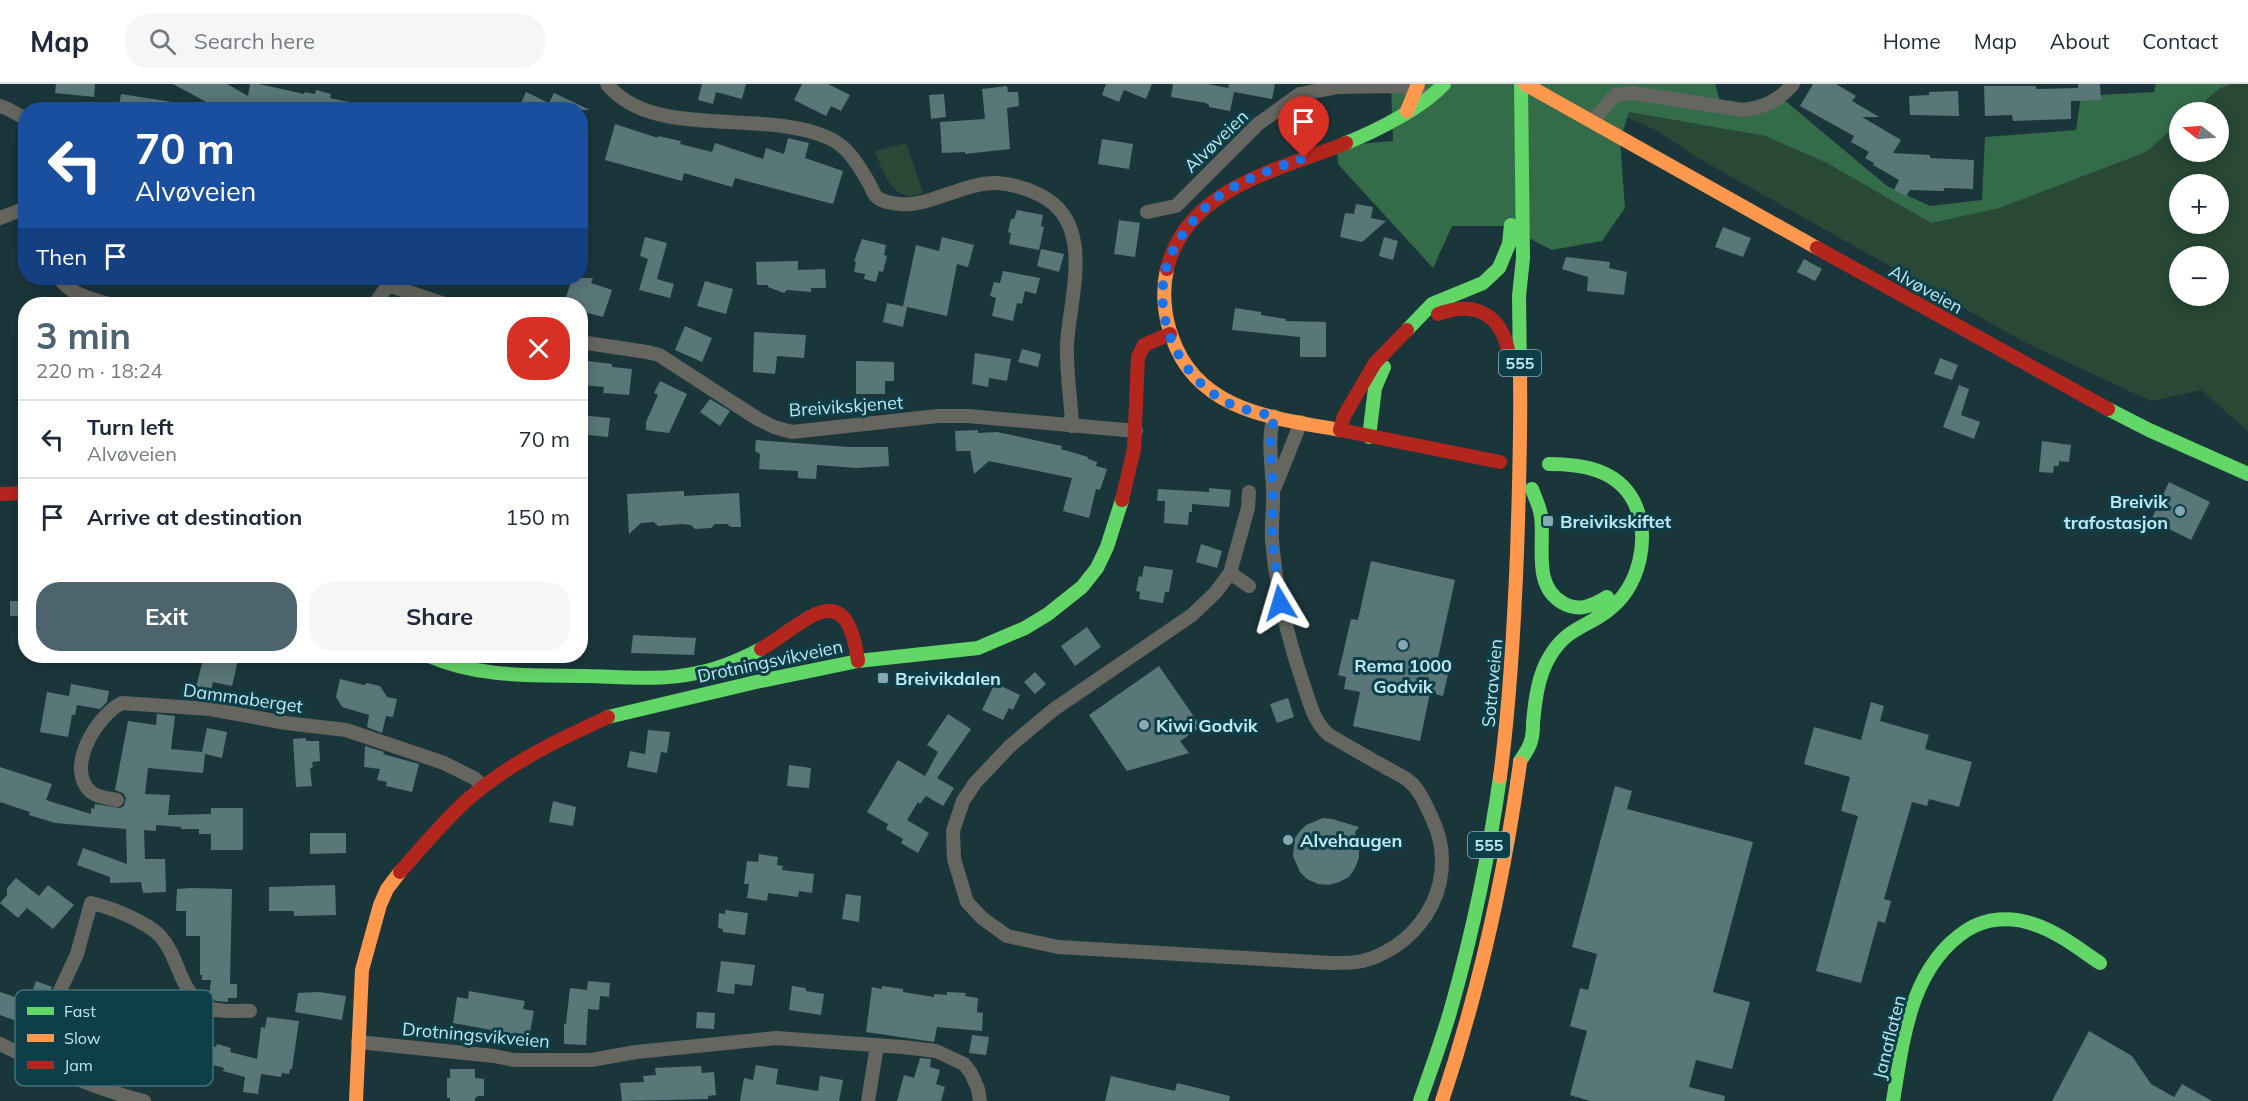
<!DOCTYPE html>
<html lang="en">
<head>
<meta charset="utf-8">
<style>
  body { margin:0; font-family:Mulish,sans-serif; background:#f6f6f7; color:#1f2937; height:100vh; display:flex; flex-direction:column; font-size:22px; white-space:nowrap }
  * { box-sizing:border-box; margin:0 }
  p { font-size:20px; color:#747a83 }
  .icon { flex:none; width:33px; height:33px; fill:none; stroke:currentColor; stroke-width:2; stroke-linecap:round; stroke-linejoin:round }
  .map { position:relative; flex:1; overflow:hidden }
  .side { position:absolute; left:18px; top:213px; width:570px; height:366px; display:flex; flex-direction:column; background:#fff; border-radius:24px; box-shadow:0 3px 15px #0003 }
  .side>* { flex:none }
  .banner { position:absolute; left:18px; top:18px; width:570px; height:183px; border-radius:24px; box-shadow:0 3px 15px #0003; background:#1a4fa0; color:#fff; overflow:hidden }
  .needle { width:39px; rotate:287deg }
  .tools { position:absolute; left:2169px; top:18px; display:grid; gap:12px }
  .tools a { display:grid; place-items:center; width:60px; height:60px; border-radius:50%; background:#fff; box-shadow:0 3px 15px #0003; font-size:30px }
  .pin { position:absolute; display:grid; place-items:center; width:51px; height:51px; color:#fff; margin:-62px -26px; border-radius:50% 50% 50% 0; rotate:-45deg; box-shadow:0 0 6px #0007 }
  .pin .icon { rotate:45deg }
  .me { position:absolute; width:66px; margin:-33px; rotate:353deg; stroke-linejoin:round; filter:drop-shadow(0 0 4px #0008) }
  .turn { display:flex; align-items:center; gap:21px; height:126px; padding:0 18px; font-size:27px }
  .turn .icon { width:78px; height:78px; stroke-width:2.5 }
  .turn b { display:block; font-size:42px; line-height:51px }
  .then { display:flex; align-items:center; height:57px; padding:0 18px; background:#0003; gap:12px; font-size:22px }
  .round { display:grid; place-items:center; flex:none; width:63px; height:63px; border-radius:24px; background:#f6f6f7 }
  .head { display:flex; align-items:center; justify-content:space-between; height:102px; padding:0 18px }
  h1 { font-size:36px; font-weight:700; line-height:45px; color:#4d636e }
  .action { display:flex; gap:12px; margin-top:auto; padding:12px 18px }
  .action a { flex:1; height:69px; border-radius:24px; background:#4d636e; color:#fff; font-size:24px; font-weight:700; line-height:69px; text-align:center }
  .action a+a { background:#f6f6f7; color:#1f2937 }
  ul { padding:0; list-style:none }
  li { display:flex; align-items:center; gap:18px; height:78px; padding:0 18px; border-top:2px solid #e0e1e3 }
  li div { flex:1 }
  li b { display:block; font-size:22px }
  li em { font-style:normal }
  header { display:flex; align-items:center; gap:36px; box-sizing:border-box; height:84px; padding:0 30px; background:#fff; border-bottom:2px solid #e0e1e3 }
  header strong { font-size:28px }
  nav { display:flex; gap:33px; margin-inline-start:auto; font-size:21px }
  .search { width:420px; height:54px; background:#f6f6f7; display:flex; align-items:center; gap:15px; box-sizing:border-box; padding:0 21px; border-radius:24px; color:#747a83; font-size:22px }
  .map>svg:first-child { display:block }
  .green { fill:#294936; fill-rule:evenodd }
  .forest { fill:#346c49 }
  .building { fill:#597678 }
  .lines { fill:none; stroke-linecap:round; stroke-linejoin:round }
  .street { stroke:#65665f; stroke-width:14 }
  .fast { stroke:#63d668; stroke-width:14 }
  .slow { stroke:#ff974d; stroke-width:14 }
  .jam { stroke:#b3261e; stroke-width:14 }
  .route { stroke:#1a73e8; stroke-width:10; stroke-dasharray:0 18 }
  .poi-dot { fill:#86a9b1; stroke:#0e3f48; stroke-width:2 }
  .labels { text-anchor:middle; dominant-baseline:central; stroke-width:6; stroke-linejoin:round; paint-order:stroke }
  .shield { fill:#0e3f48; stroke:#8ab5be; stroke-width:1.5 }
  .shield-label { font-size:16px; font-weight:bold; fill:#bfe7f0 }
  .street-label { font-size:18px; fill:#bfe7f0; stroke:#0e3f48 }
  .poi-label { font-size:18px; font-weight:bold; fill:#bfe7f0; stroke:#0e3f48; text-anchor:start }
  .key { fill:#0e3f48; stroke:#43717a; stroke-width:1.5 }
  .key-label { font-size:16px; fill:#bfe7f0 }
</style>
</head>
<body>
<header>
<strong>Map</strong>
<div class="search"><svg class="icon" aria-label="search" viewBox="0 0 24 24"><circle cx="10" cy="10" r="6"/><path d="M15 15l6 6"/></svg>Search here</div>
<nav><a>Home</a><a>Map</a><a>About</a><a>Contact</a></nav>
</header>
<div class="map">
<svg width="2248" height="1017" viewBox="0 0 2248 1017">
  <rect width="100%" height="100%" fill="#1b363b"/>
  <!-- green -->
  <path class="green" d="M2231,0H2248V347L2201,306L2151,317L2026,259L1698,74L1654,45L1626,33L1628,28L1765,52L1827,79L1931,139L2146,68L2179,39L2180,68H2218V28H2192L2219,5ZM2180,100H2218V140H2180ZM2180,172H2218V212H2180Z
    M906,59L923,109C919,110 913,113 909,112C889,110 881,82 875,67Z"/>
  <!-- forest -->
  <path class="forest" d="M1389,0H1715L1721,21L1783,15L1887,102L1930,122L1982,116L1985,53L2076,46L2081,12L2154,8L2156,0H2231L2219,5L2192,28H2180L2179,39L2146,68L1999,124L1931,139L1827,79L1765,52L1629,28L1620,56L1625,124L1602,157L1552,166L1506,142H1452L1433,184L1338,80L1337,62L1393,57L1391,2Z"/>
  <!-- building -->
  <path class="building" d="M56,0H95L94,13L55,9Z
    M173,0H227L248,12L250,0H259L304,10L305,8L315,10L316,6L331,10L330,14L358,20V26H221Z
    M702,0H746L742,15L716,8L713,20L698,16Z
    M802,0H828L850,11L841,27L831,22L826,32L794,16Z
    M1106,0H1152L1146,15L1124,6L1119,18L1102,11Z
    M1173,0H1208L1228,4L1229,0H1275L1272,15L1234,8L1230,27L1209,23V21L1206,19L1171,13Z
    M1813,0H1836L1856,12L1852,17L1879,33H1862L1901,56L1893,69L1930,71V74L1974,76L1973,105L1944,104V107L1910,106L1906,112L1894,106L1899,96L1873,81L1874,79L1865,74L1869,68L1851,58L1854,52L1800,22Z
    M2078,0H2100L2101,16L2071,17V35L2013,37L2012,31L1985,32L1984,2H2036V5L2078,4Z
    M1007,2L1008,8H1018L1019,22L1007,24L1010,65L965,70V68L942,69L940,38L985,35L982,5Z
    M1958,7L1959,32L1910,31L1909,12L1929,11V8Z
    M526,8L549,19L554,9L590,26H518Z
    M121,10L172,18L171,26H118Z
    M944,10L946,33L931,35L929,11Z
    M615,40L658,54V52L681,57L680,60L712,68L715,59L763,75L766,64L784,70L788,54L809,59L805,74L843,87L833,120L735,94L732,103L684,89L682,97L605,76Z
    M1102,55L1133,60L1129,85L1098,80Z
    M1356,120L1373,123L1371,134L1386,137L1362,158L1340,153L1345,129L1354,130Z
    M1017,126L1043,131L1041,142L1044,143L1039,166L1009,160L1011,149L1008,148L1011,135H1014Z
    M1119,136L1140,139L1135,173L1114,170Z
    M1723,143L1751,154L1743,173L1715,163Z
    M645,153L667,159L657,195L674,200L670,214L639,206L648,175L640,172Z
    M942,153L974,161L968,183L957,180L947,232L903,222L916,161L939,167Z
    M1384,153L1398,157L1393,176L1379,172Z
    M862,155L886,161L884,171L887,172L883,188L879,187L876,198L864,195L865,190L854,188L856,178L854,177Z
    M1041,165L1064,170L1059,188L1037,182Z
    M1566,173L1610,178L1609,184L1627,188L1624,211L1587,207L1588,193L1562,185Z
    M1804,175L1822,185L1815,197L1797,188Z
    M798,177V186L825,185L826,204H811V208L787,206L784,209L768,203V201H757L756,178Z
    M1003,187L1040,194L1036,210L1025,207L1022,220L1017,219L1013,237L992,232L996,214L990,212L994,198L1000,199Z
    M572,194H593L591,199L612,206L603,233L580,227V220H564Z
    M705,197L733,205L726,230L697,222Z
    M887,219L907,223L903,243L883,238Z
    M1235,224L1261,228V231L1286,235V237L1326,238V273H1300V253L1232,246Z
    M685,242L712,254L702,278L675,266Z
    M754,248L806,251L804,274L777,272L775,290L753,288Z
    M1022,265L1041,270L1038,283L1018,278Z
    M975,269L1011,275L1007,297L989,294L988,303L972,300Z
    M1940,274L1958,281L1952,296L1934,290Z
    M580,276L612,280V283L632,285L629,311L603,309L604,303L580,301Z
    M856,277L894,278V297H885V310H856Z
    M660,297L687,310L669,349L646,346V338L658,311L654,309Z
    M1959,301L1969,305L1961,331L1980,338L1974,355L1943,343Z
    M710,315L730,327L720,342L700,328Z
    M580,331L610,334L608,353L580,350Z
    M978,346V349L997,348L1062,362L1061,365L1088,373V375L1097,378L1096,382L1107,385L1100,406L1096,405L1089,434L1063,427L1072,394L989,377L974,390L970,367H956L955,347Z
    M756,356L849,363H888L889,382L857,384L817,381L816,395L798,394V387L759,385L760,370L755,367Z
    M2042,357L2071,361L2069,378L2059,377V382H2054L2053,389L2039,388Z
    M2169,398L2210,418L2191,456L2151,436Z
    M1209,404L1231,406L1229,423L1192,420V428H1189L1188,441L1164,439L1165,417H1157L1158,405L1209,408Z
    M682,407H684V412L739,409L741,443H731L727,440H715L711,444L695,445L691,441L683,440L658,442L654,438L641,439L629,450L627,410Z
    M1201,460L1222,467L1217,484L1196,478Z
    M1371,477L1455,496L1436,583L1449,586L1443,612L1430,609L1420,657L1353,642L1360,608L1344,605L1346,593L1338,591L1351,535L1358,536Z
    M1144,482L1173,486L1169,508H1165L1163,519L1139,515L1140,508L1136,507L1139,492L1142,493Z
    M10,517H26V532H10Z
    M1087,543L1101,563L1075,582L1061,562Z
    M633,551L696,554L694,571L631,569Z
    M204,572H239L232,602L213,598L210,611L195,607Z
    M1159,582L1201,643L1180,657L1189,669L1127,687L1089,631Z
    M1035,588L1046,600L1035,610L1024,598Z
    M340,595L364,601L367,599L380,602L387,613L397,615L393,633L386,632L382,649L367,643L369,631L342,623L336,613Z
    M995,599L1020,611L1013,626L1009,624L1003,636L982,626Z
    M71,600L109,607L107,618L100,625L77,621L75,631H72L68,653L40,648L47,608L69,612Z
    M1288,614L1294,633L1277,639L1270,620Z
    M1871,618L1884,622L1880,637L1929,651L1925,665L1972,678L1959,723L1929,715L1927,722L1912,718L1884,815L1891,817L1885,839L1878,837L1861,899L1816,887L1858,732L1841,727L1850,693L1804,680L1814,643L1861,656Z
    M157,630L175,632L171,665L202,668L207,644L227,648L222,674L205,670L203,689L148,684L145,710L170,711L168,731L211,730V724H243V766H211V750H199V745H181V743L156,741V747L144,746L145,775H165L166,808L143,809L141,798L110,799V793L77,781L83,764L127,780L126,745L55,739L29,731L30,728L0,718V683L52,700L46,716L91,730V724L94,725L95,720L120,724L124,722L126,714L123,709L115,706L128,637L156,641Z
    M948,630L971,645L937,694L954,704L943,722L926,712L920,720L918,718L907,736L929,749L918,769L901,759L903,755L886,745L888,740L867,728L898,676L925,692L938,668L927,661Z
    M648,646L670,648L667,669L661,668L657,689L627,683L630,667L645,670Z
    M306,654V657H319L320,677L312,678L313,683L310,684L312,702L296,703L293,655Z
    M365,662L384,668L383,670L419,680L412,708L386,702L387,698L377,696L380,685L364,683Z
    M789,681L811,684L809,704L787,702Z
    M1615,702L1632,707L1627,725L1753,758L1713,908L1750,918L1732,985L1696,976L1689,1003L1725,1012L1724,1017H1590L1570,1011L1587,947L1570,942L1580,904L1588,906L1597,870L1572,863Z
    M553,717L576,723L573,742L549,738Z
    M1323,734L1332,735L1359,743L1355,748L1359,762V774L1355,784L1349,793L1339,798L1329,801L1318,800L1307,795L1300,788L1293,772L1295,754L1300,747L1306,741Z
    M310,749H346V769L310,770Z
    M759,770L778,773L777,781L783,782L782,786L814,790L812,809L799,807L798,813L768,809L767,817L747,814L749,800H744L747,777L758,778Z
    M16,794L39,812L48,801L74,821L53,845L27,824L18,834L0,819L7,811V804Z
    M335,801L336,831L294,832V827H269V803Z
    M191,804L232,805L230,900H237V914H228V918L216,917L209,913L211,896H202V891H200V852H186V827H176L177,805Z
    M846,810L861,812L859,838L842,835Z
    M725,826L748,829L745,851L723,848V845L718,844L719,829L725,830Z
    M721,877L755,881L752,902L735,900L734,910L717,908Z
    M36,897L52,903L45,918L30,913Z
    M588,897L610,899L609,913L600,912L599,926L588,925L586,961L564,960V940H566L570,904L587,906Z
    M792,902L806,904V907L824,910L821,931L789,926Z
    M882,902L903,905V908L934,913V910L947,911V908L966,909L965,912L978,914L977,928L983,929L982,947L937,943L934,958L866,948L872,903L882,905Z
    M469,907L525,917L523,925L534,927L529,953L453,939L457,913L468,915Z
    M0,908L30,918L22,939L0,931Z
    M319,908L346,912L342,936L295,928L298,909Z
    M697,928L715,929L714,945L696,944Z
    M267,933L299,937L292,985H290L289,990L282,989L281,993L261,990L258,1010L243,1008L245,993L223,987L224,984L195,976L193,986L175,981L173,988L153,982L161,953L172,957L173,952L180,955V953L216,963L217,960L231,964L230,968L257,975L261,943L265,944Z
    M2089,947L2132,972L2151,1000L2174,1013L2182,1000L2212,1017H2052Z
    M972,951L989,953L986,971L969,969Z
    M920,974L931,975L930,983L940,986L936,1000L945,1003L941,1017H897L904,991L914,994Z
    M756,981L778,985L776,1000L818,1007L820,992L843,996L839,1017H740L744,994L753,996Z
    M701,982L702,989L714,988L716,1011L708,1012V1015L622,1017L620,999L644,998L643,992L656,991L655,984Z
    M450,985H475V994L484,995V1012H478L475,1014V1017H450V1014H447V994H450Z
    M1111,992L1175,1007L1177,999L1230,1012L1229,1017H1105Z"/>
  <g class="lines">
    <!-- street -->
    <path class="street" d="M607,0C654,58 765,23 831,55C849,64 859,82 869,99C871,102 872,107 875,111C880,118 891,119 900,120C930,123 964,98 997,99C1013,100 1026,104 1040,111C1096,139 1070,211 1067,260C1066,287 1071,315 1072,342
      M0,22L8,25L26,35
      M1593,37L1615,11L1633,9L1743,26C1765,23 1778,17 1793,0
      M1147,128L1176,122L1258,40L1300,10L1337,3L1396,2L1416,5L1422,10
      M0,134L26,124
      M59,194C70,210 90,214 108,220
      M375,220L385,205L391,202L444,220
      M580,258L647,268L659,271L758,335L774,343L792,348L938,332H968L1136,347
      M1275,403L1301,338
      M1249,408L1248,424L1230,489L1216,508L1192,531L1053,626L1010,662L975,699L963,717L953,747L954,775L967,818L982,834L1007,852L1058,863L1331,879C1342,879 1354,879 1363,877C1427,859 1461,791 1431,732C1425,720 1420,706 1409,697C1402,691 1393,688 1385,683C1367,673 1348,662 1329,651C1313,637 1310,619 1303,599C1287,552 1276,505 1272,456C1271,439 1274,422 1273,405C1272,381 1267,356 1274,332
      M1230,489L1249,502
      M117,716C109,714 98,714 91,708C64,685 97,631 122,619L210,625L286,639L346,646L444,679L474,694L483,702
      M358,958L494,972L514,976H591L636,968L776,954L903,963L936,967L964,980L971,989L978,1005L980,1017
      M0,960C48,983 91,1004 144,1017
      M29,974L77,870L91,819C110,823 148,838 161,853C180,874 179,911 209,924C220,929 238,926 250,927
      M868,1017L877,962"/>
    <!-- fast -->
    <path class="fast" d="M1346,59C1376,47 1422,24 1444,0
      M1407,246L1432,220L1483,199L1499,184L1509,160L1511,141
      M1520,291L1519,212L1523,174L1521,0
      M2108,325L2149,346L2248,390
      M1369,353L1375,304L1384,283
      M1532,405C1535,414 1540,423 1541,432C1545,461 1532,502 1563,519C1578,528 1593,522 1607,513
      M429,572C480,594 532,591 587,592C623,593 661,597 697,589C719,585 740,576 761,565
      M608,633L756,598L858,577L978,564L1025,544L1048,530L1082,503L1097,484L1107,463L1122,416
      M1520,677C1524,671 1529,665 1531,657C1533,651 1533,645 1533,639C1535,617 1538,591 1550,572C1566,545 1584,544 1606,528C1640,504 1652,452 1633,416C1616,385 1581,380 1549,380
      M1420,1017C1431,985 1443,954 1452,921C1473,847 1489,770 1500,693
      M1893,1017C1903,956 1910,883 1967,846C1986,834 2011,832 2033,840C2058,848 2079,865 2100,879"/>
    <!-- slow -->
    <path class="slow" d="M1525,0L1817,164
      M1407,27L1418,0
      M1167,185C1162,207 1164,232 1172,253C1197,327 1273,334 1340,346
      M1500,693C1510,619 1514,544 1517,469C1519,410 1521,350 1520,291
      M356,1017L362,886L380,821L387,805L400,788
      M1442,1017C1479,906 1504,795 1520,679"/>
    <!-- jam -->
    <path class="jam" d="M1817,164L2108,325
      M1167,185C1187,103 1280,86 1346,59
      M1438,230C1481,214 1506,236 1510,279
      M1407,246L1375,279L1344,332L1340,346L1500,378
      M0,410L26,409
      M1122,416L1134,365L1138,273L1144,261L1170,250
      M761,565C804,540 846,488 858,577
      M400,788C421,764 442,739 466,717C507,680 558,656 608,633"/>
  </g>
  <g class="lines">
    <!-- route -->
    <path class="route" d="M1280,519L1272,454L1273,407L1270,362L1274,332C1256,328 1237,325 1221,315C1180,290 1154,237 1165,189C1170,166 1184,147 1199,130C1226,100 1267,87 1304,74"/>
  </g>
  <!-- markers -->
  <g class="poi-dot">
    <circle cx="2180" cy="427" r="6"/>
    <rect x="1542" y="431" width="12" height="12" rx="3"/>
    <circle cx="1403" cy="561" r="6"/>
    <rect x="877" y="588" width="12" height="12" rx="3"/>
    <circle cx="1144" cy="641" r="6"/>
    <circle cx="1288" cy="756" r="6"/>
  </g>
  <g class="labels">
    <!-- shield labels -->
    <g class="shield">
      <rect x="1499" y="266" width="42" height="26" rx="4.5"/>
      <rect x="1468" y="748" width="42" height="26" rx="4.5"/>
    </g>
    <g class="shield-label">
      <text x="1520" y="279">555</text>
      <text x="1489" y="761">555</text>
    </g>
    <!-- street labels -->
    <g class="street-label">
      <text transform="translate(1216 57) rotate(-44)">Alvøveien</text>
      <text transform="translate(1926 205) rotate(29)">Alvøveien</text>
      <text transform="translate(846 322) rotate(-4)">Breivikskjenet</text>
      <text transform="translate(770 577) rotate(-12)">Drotningsvikveien</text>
      <text transform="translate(1492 599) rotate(-85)">Sotraveien</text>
      <text transform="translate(243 614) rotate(8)">Dammaberget</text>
      <text transform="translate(476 951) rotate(5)">Drotningsvikveien</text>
      <text transform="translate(1889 953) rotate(-76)">Janaflaten</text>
    </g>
    <!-- poi labels -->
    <g class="poi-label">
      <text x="2168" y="417" text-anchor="end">Breivik<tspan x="2168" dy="21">trafostasjon</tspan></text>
      <text x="1560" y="437">Breivikskiftet</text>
      <text x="1403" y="581" text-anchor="middle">Rema 1000<tspan x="1403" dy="21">Godvik</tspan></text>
      <text x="895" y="594">Breivikdalen</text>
      <text x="1156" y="641">Kiwi Godvik</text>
      <text x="1300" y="756">Alvehaugen</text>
    </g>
  </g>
  <!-- legend -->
  <rect x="15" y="906" width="198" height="96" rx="9" class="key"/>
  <rect x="27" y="923" width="27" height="8" fill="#63d668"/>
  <rect x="27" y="950" width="27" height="8" fill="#ff974d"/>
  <rect x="27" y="977" width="27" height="8" fill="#b3261e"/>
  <g class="key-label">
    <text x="64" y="933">Fast</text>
    <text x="64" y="960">Slow</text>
    <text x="64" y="987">Jam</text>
  </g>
</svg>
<div class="tools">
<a><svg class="needle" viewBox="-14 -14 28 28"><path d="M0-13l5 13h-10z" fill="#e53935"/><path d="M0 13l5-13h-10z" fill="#747a83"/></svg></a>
<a>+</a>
<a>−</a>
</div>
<div class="pin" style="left:1304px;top:74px;background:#d93025"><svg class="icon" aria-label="arrive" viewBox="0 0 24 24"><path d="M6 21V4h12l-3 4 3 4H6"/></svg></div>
<svg class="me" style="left:1280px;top:519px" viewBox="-20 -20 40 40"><path d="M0-17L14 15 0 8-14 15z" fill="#1a73e8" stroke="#fff" stroke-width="4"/></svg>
<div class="banner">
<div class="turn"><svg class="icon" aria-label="left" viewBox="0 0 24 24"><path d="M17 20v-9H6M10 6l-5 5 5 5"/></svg><div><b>70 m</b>Alvøveien</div></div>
<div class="then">Then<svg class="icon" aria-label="arrive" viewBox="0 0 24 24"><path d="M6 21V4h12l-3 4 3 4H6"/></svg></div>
</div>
<section class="side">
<div class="head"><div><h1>3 min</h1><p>220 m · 18:24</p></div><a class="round" style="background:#d93025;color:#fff"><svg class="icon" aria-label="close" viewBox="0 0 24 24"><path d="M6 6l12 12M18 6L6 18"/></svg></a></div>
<ul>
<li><svg class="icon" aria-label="left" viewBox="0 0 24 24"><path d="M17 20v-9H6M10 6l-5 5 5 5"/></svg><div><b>Turn left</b><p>Alvøveien</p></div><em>70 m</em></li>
<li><svg class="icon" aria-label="arrive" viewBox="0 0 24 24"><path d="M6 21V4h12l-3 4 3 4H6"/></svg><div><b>Arrive at destination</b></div><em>150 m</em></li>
</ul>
<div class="action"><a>Exit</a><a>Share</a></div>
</section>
</div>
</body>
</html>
